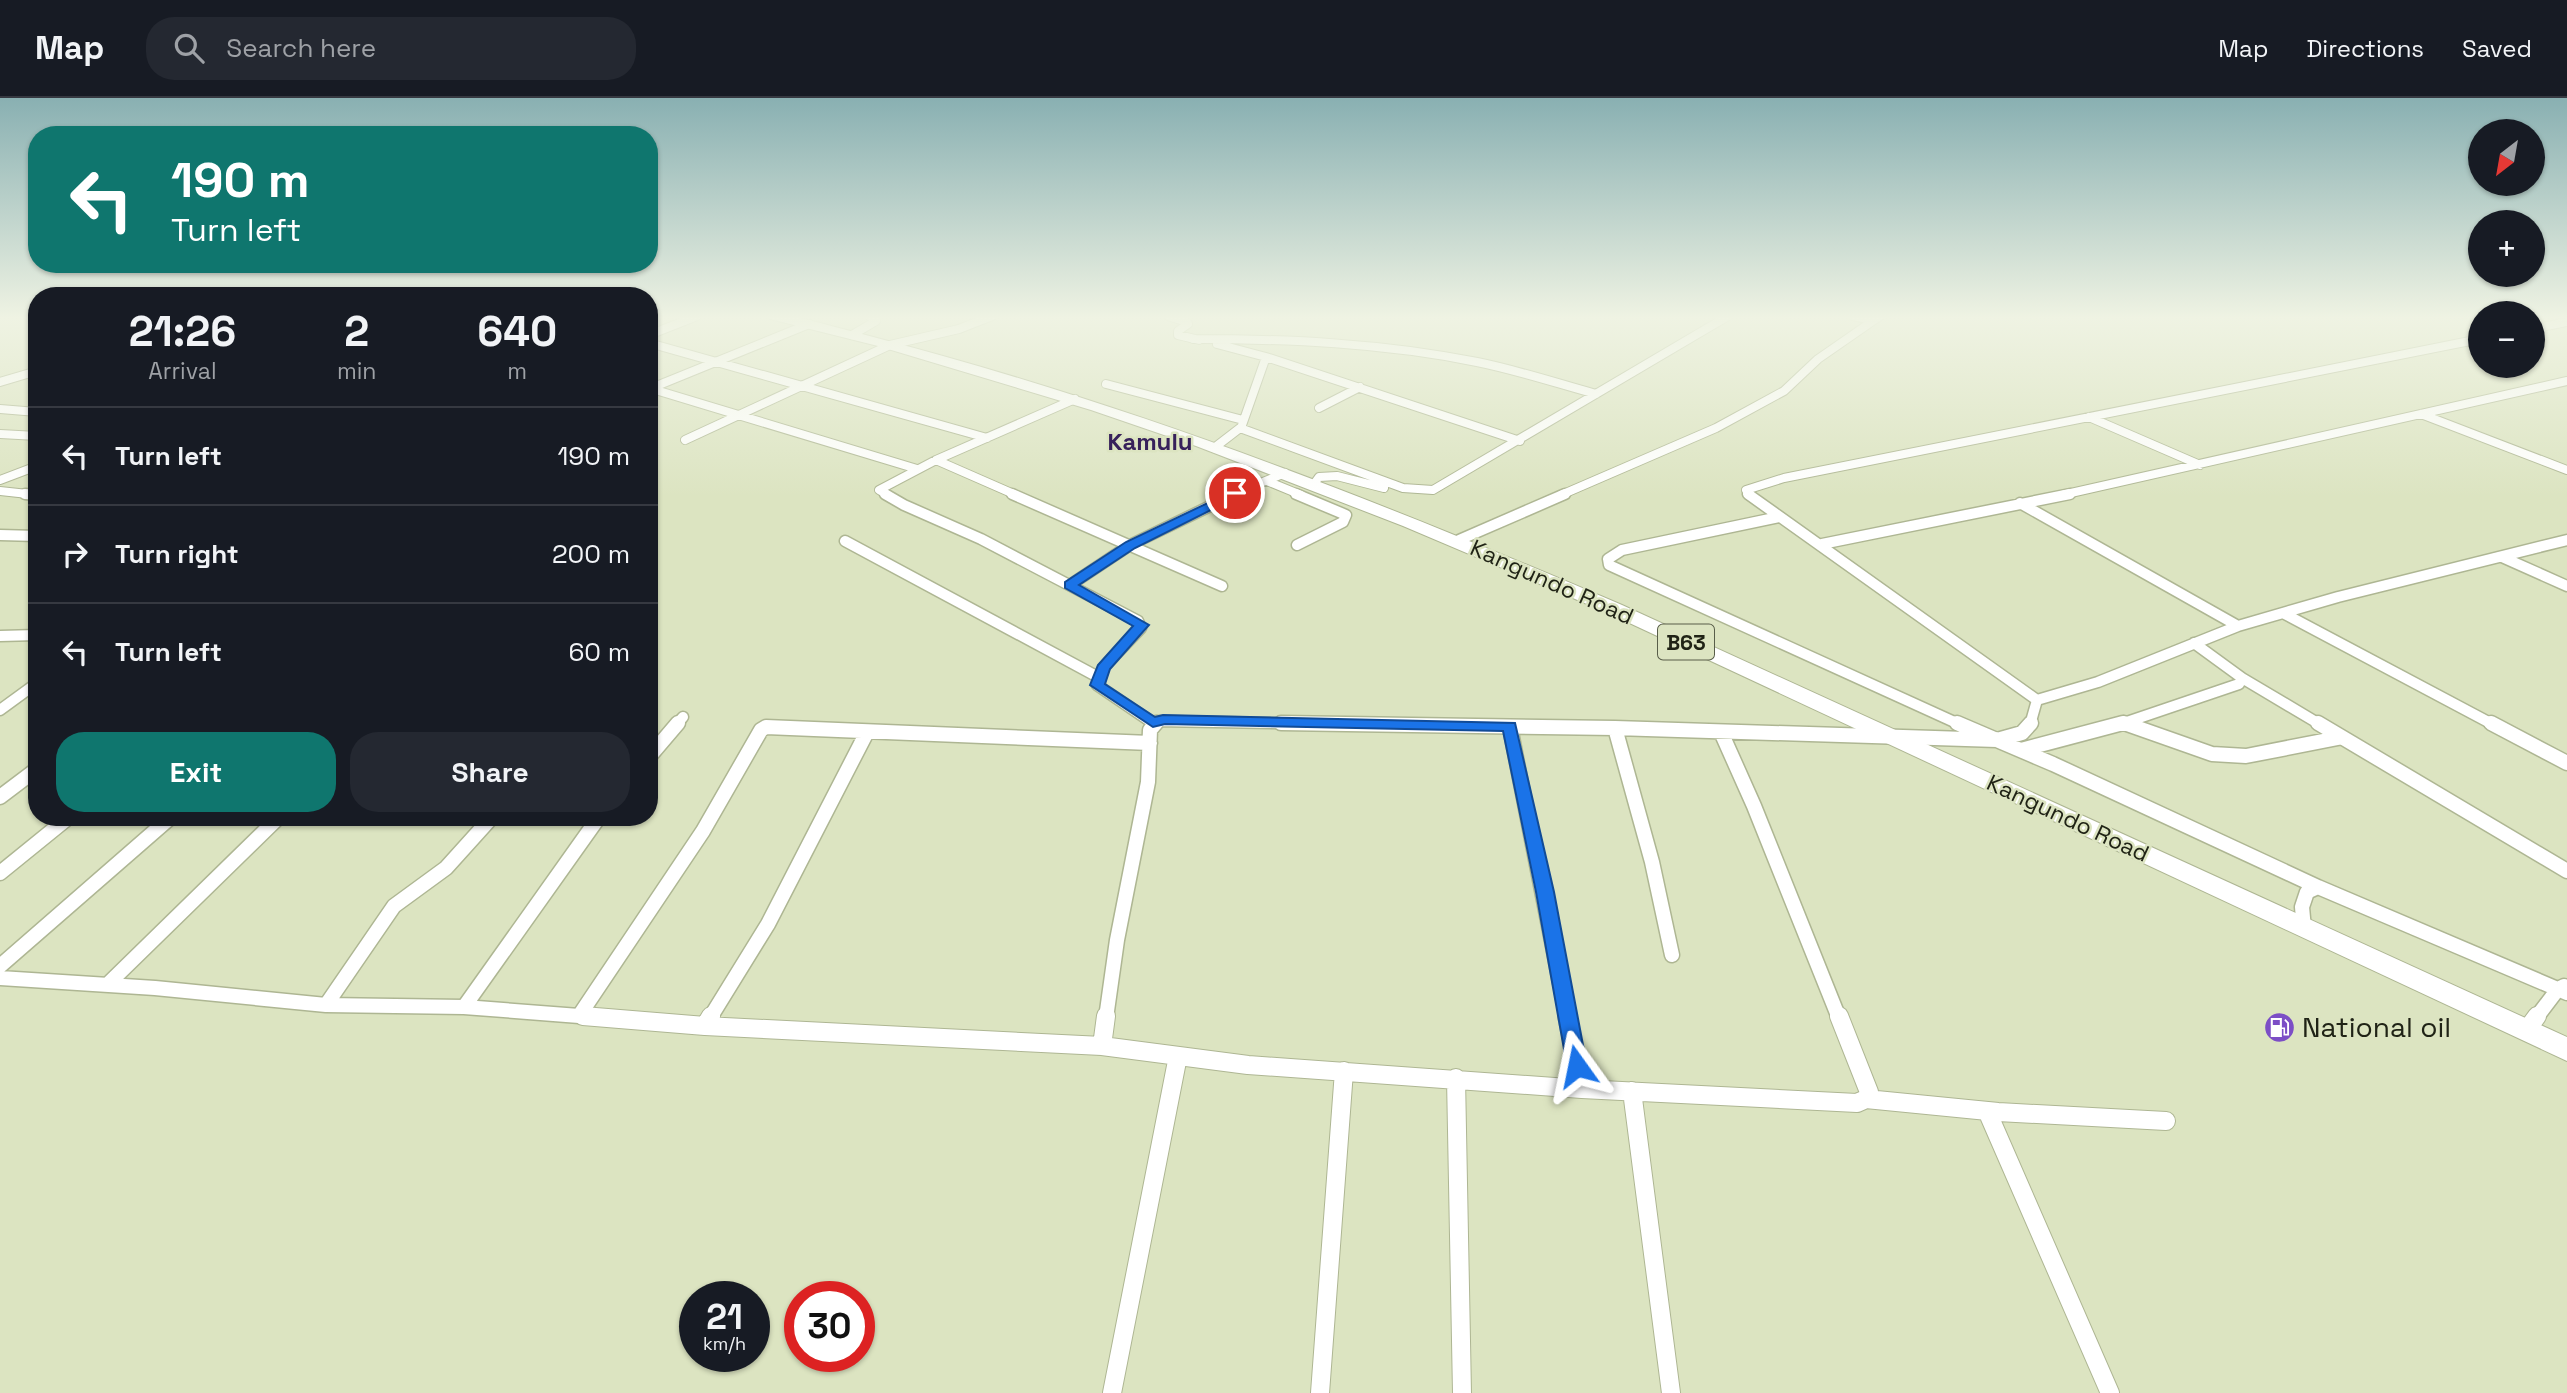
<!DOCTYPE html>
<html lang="en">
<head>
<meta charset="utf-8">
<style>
  body { margin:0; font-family:"Space Grotesk",sans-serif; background:#242831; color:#f1f3f6; height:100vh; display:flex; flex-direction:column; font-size:26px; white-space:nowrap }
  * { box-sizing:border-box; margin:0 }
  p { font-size:23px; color:#9ea1a6 }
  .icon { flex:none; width:38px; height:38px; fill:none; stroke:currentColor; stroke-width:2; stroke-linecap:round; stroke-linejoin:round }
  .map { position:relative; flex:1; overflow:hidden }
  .sheet { position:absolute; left:28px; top:189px; width:630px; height:539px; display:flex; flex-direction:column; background:#171b24; border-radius:28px; box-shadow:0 2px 5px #0004 }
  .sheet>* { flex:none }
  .guide { position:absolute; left:28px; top:28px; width:630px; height:147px; border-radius:28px; box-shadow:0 2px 5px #0004; background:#0f766e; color:#fff; overflow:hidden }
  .needle { width:46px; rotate:211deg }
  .controls { position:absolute; left:2468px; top:21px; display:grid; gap:14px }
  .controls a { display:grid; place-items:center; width:77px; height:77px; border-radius:50%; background:#171b24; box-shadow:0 2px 5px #0004; font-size:35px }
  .speed { position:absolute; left:679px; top:1183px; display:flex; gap:14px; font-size:35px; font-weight:700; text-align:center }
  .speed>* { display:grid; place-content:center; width:91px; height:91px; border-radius:50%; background:#171b24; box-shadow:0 2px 5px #0004; line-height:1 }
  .speed small { font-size:18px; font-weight:400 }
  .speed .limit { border:10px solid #d22; background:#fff; color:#111 }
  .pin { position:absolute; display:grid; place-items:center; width:60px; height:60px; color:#fff; margin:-30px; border:4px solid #fff; border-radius:50%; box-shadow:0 2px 7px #0007 }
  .me { position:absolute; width:77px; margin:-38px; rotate:348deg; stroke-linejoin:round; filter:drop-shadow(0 0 5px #0008) }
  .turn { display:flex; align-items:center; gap:24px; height:147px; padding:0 28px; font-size:32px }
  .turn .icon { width:91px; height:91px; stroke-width:2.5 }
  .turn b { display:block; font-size:49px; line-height:60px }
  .eta { display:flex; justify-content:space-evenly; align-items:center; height:119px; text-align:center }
  .eta b { font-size:42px; font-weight:700; line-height:49px }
  .button { display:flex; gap:14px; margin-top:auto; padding:14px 28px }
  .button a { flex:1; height:80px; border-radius:28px; background:#0f766e; color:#fff; font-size:28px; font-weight:700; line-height:80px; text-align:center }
  .button a+a { background:#242831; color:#f1f3f6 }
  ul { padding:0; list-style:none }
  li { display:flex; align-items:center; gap:21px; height:98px; padding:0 28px; border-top:2px solid #363941 }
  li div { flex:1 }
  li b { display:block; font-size:26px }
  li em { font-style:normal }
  header { display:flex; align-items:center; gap:42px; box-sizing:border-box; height:98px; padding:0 35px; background:#171b24; border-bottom:2px solid #363941 }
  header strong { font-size:33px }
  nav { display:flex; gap:38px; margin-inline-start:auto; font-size:24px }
  .search { width:490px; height:63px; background:#242831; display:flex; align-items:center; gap:18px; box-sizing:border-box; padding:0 24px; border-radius:28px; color:#9ea1a6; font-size:26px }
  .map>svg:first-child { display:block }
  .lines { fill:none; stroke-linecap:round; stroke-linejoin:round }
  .street-far3-casing { stroke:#aeb693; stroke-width:10 }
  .street-far2-casing { stroke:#aeb693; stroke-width:13 }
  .street-far1-casing { stroke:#aeb693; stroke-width:17 }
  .street-casing { stroke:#aeb693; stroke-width:20 }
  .highway-casing { stroke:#aeb693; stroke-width:2 }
  .street-far3 { stroke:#fff; stroke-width:8 }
  .street-far2 { stroke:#fff; stroke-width:10 }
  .street-far1 { stroke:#fff; stroke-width:14 }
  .street { stroke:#fff; stroke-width:18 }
  .highway { fill:#fff; fill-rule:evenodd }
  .route { fill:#1a73e8; stroke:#114b97; stroke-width:2 }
  .labels { text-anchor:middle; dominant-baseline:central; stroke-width:5; stroke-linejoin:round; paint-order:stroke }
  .shield { fill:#dce4c1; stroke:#585d49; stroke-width:2 }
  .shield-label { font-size:21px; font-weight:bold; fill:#202316 }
  .street-label { font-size:23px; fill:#202316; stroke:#dce4c1 }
  .far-district-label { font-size:24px; font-weight:bold; fill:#37215b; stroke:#dce4c1 }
  .near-poi-label { font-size:28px; fill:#202316; stroke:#dce4c1; text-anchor:start }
</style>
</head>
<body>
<header>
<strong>Map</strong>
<div class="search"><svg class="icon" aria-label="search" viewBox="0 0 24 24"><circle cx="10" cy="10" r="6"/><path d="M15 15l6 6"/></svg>Search here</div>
<nav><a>Map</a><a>Directions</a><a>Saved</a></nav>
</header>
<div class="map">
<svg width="2567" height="1295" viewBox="0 0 2567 1295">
  <rect width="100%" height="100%" fill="#dce4c1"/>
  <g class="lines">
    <defs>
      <path id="street-far3" d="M1168,218L1187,224L1188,226L1178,233V237L1199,242
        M1853,218L1872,222
        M2532,231L2567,224
        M649,237L697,218
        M852,237L876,223L869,218
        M1193,241C1288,241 1383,245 1477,264C1517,272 1556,285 1596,296
        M649,245L987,340
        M1217,246L1266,259L1520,343
        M0,284L37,273
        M1106,286L1243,322
        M649,290L917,371
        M649,291L809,226
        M1319,310L1360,289
        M0,311L37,314
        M2421,316L2567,372
        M2089,319L2200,367
        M1241,330L1266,259
        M0,336L37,338
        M685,342L890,247L959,231L992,218
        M1214,350L1240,330L1403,390L1433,392L1728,218
        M0,382L37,368
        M1267,383L1301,397
        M1314,386L1319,379L1337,378L1384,390
        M0,393L37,397
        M888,397L879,392L936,362
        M1016,397L936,362L1075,301
        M1231,397L1285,375
        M1561,397L1716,330L1784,293L1818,261L1880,218
        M1749,397L1746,392L1784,380L2480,241
        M2062,397L2567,283"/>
      <path id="street-far2" d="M25,396L37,397
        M885,396L904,407L981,441L1138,523L1141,530L1103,570L1097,587L1153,625
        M1012,396L1222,488
        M1296,396L1346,417L1343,424L1297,447
        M1748,396L2037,602
        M2020,405L2238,528
        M1779,419L1622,452L1608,461L1609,467L1961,627
        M0,437L37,438
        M1459,442L1565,396
        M845,443L1098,579
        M1822,446L2070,396
        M2502,459L2567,488
        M1070,487L1130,447L1235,396
        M2283,515L2494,627
        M0,538L37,537
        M2242,580L2321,627
        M0,612L37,585
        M2124,625L2129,627
        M676,627L683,619
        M1154,627L1157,623L1396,627
        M2030,627L2037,602L2098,584L2238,528L2338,499L2567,442
        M2118,627L2239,586L2242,580L2194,545"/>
      <path id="street-far1" d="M1281,625L1615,630L1997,642L2022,635L2031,625
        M1957,625L2053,666L2318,789L2567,895
        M2124,625L2212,656L2246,658L2338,640
        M2318,625L2567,773
        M2491,625L2567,665
        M1510,629L1567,920
        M1615,630L1652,764L1672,857
        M1721,634L1754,708L1839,920
        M2021,652L2123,625
        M649,659L678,625
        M0,699L37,671
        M0,775L69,719
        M2304,831L2302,809L2307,794L2318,789
        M0,868L171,719
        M0,880L155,890L326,907L464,909L605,920
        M108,886L279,719
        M326,907L394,808L446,770L492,719
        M464,909L599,719
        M579,918L703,733L761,632L766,629L1150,645
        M710,920L768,826L867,634
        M1106,920L1117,842L1148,684L1150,632L1156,625
        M2536,920L2558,891L2564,888"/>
      <path id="street" d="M583,918L705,928L1102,948L1248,967L1582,991L1857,1005L1866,1001L1869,994L1839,918
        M1567,918L1582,991
        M705,928L711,918
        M2526,933L2537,918
        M1102,948L1106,918
        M1456,980L1462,1295
        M1632,993L1671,1295
        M1866,1001L1998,1014L2166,1023
        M1987,1013L2110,1295
        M1112,1295L1178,958
        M1320,1295L1344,973"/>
      <path id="highway" d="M768,218C791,216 813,223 835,229C871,238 907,248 943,258C1175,323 1400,412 1622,507L2567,939V963L1608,515L1403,428L1196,348L1091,312L878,248L770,221Z"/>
    </defs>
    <!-- street-far3 casing -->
    <use href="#street-far3" class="street-far3-casing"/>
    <!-- street-far2 casing -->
    <use href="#street-far2" class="street-far2-casing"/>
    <!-- street-far1 casing -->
    <use href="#street-far1" class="street-far1-casing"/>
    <!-- street casing -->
    <use href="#street" class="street-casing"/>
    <!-- highway casing -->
    <use href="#highway" class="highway-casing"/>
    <!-- street-far3 -->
    <use href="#street-far3" class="street-far3"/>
    <!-- street-far2 -->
    <use href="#street-far2" class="street-far2"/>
    <!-- street-far1 -->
    <use href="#street-far1" class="street-far1"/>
    <!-- street -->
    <use href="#street" class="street"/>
    <!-- highway -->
    <use href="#highway" class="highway"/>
  </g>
  <!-- sky -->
  <linearGradient id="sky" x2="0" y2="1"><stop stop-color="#89b0b2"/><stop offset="0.55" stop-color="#eff3e3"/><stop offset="1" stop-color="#eff3e3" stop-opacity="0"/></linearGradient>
  <rect width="2567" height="399" fill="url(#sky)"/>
  <!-- route -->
  <path class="route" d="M1235,392L1241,395L1239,398L1135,450L1079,487L1149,527L1110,571L1105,586L1155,619L1163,617L1515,625L1554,794L1587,968L1584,974L1577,977L1570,974L1567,968L1536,794L1503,633L1165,626L1153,629L1090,587L1098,567L1133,528L1065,490V484L1126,444Z"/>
  <!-- icons -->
  <defs>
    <symbol id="fuel-disc" viewBox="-11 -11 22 22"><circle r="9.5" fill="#7c4ec6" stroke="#dce4c1"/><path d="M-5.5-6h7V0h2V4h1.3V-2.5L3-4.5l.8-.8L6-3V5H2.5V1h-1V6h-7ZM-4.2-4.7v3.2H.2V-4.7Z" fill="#fff"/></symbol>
  </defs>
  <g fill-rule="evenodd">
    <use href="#fuel-disc" x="2262" y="912" width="35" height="35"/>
  </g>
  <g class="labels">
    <!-- shield labels -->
    <rect class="shield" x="1658" y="526.5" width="56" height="35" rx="5"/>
    <g class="shield-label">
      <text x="1686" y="544">B63</text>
    </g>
    <!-- street labels -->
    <g class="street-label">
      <text transform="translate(1552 484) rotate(24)">Kangundo Road</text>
      <text transform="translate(2068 720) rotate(25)">Kangundo Road</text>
    </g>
    <!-- far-district labels -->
    <g class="far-district-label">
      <text x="1150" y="343">Kamulu</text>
    </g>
    <!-- near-poi labels -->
    <g class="near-poi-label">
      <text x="2302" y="929">National oil</text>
    </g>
  </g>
</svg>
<div class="controls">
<a><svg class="needle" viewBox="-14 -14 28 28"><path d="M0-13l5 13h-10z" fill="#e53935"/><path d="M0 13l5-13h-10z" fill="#9ea1a6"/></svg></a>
<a>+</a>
<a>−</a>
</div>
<div class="speed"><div>21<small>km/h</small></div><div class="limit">30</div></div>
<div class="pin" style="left:1235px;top:395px;background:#d93025"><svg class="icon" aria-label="arrive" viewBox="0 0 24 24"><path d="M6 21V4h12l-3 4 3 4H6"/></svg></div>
<svg class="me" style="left:1577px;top:968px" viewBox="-20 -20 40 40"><path d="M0-17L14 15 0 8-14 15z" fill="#1a73e8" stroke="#fff" stroke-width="4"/></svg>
<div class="guide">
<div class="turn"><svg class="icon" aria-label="left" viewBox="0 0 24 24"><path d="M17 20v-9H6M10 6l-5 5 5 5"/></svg><div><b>190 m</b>Turn left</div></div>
</div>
<section class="sheet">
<div class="eta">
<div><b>21:26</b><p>Arrival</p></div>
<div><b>2</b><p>min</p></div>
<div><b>640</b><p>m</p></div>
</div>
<ul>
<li><svg class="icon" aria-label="left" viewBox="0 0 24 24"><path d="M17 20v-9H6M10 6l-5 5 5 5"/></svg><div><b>Turn left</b></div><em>190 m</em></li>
<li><svg class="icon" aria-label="right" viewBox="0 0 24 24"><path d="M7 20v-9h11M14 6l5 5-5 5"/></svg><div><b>Turn right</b></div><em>200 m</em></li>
<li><svg class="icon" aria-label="left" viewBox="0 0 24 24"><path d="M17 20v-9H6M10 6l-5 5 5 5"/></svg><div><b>Turn left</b></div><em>60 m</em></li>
</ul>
<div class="button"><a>Exit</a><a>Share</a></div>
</section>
</div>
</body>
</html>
